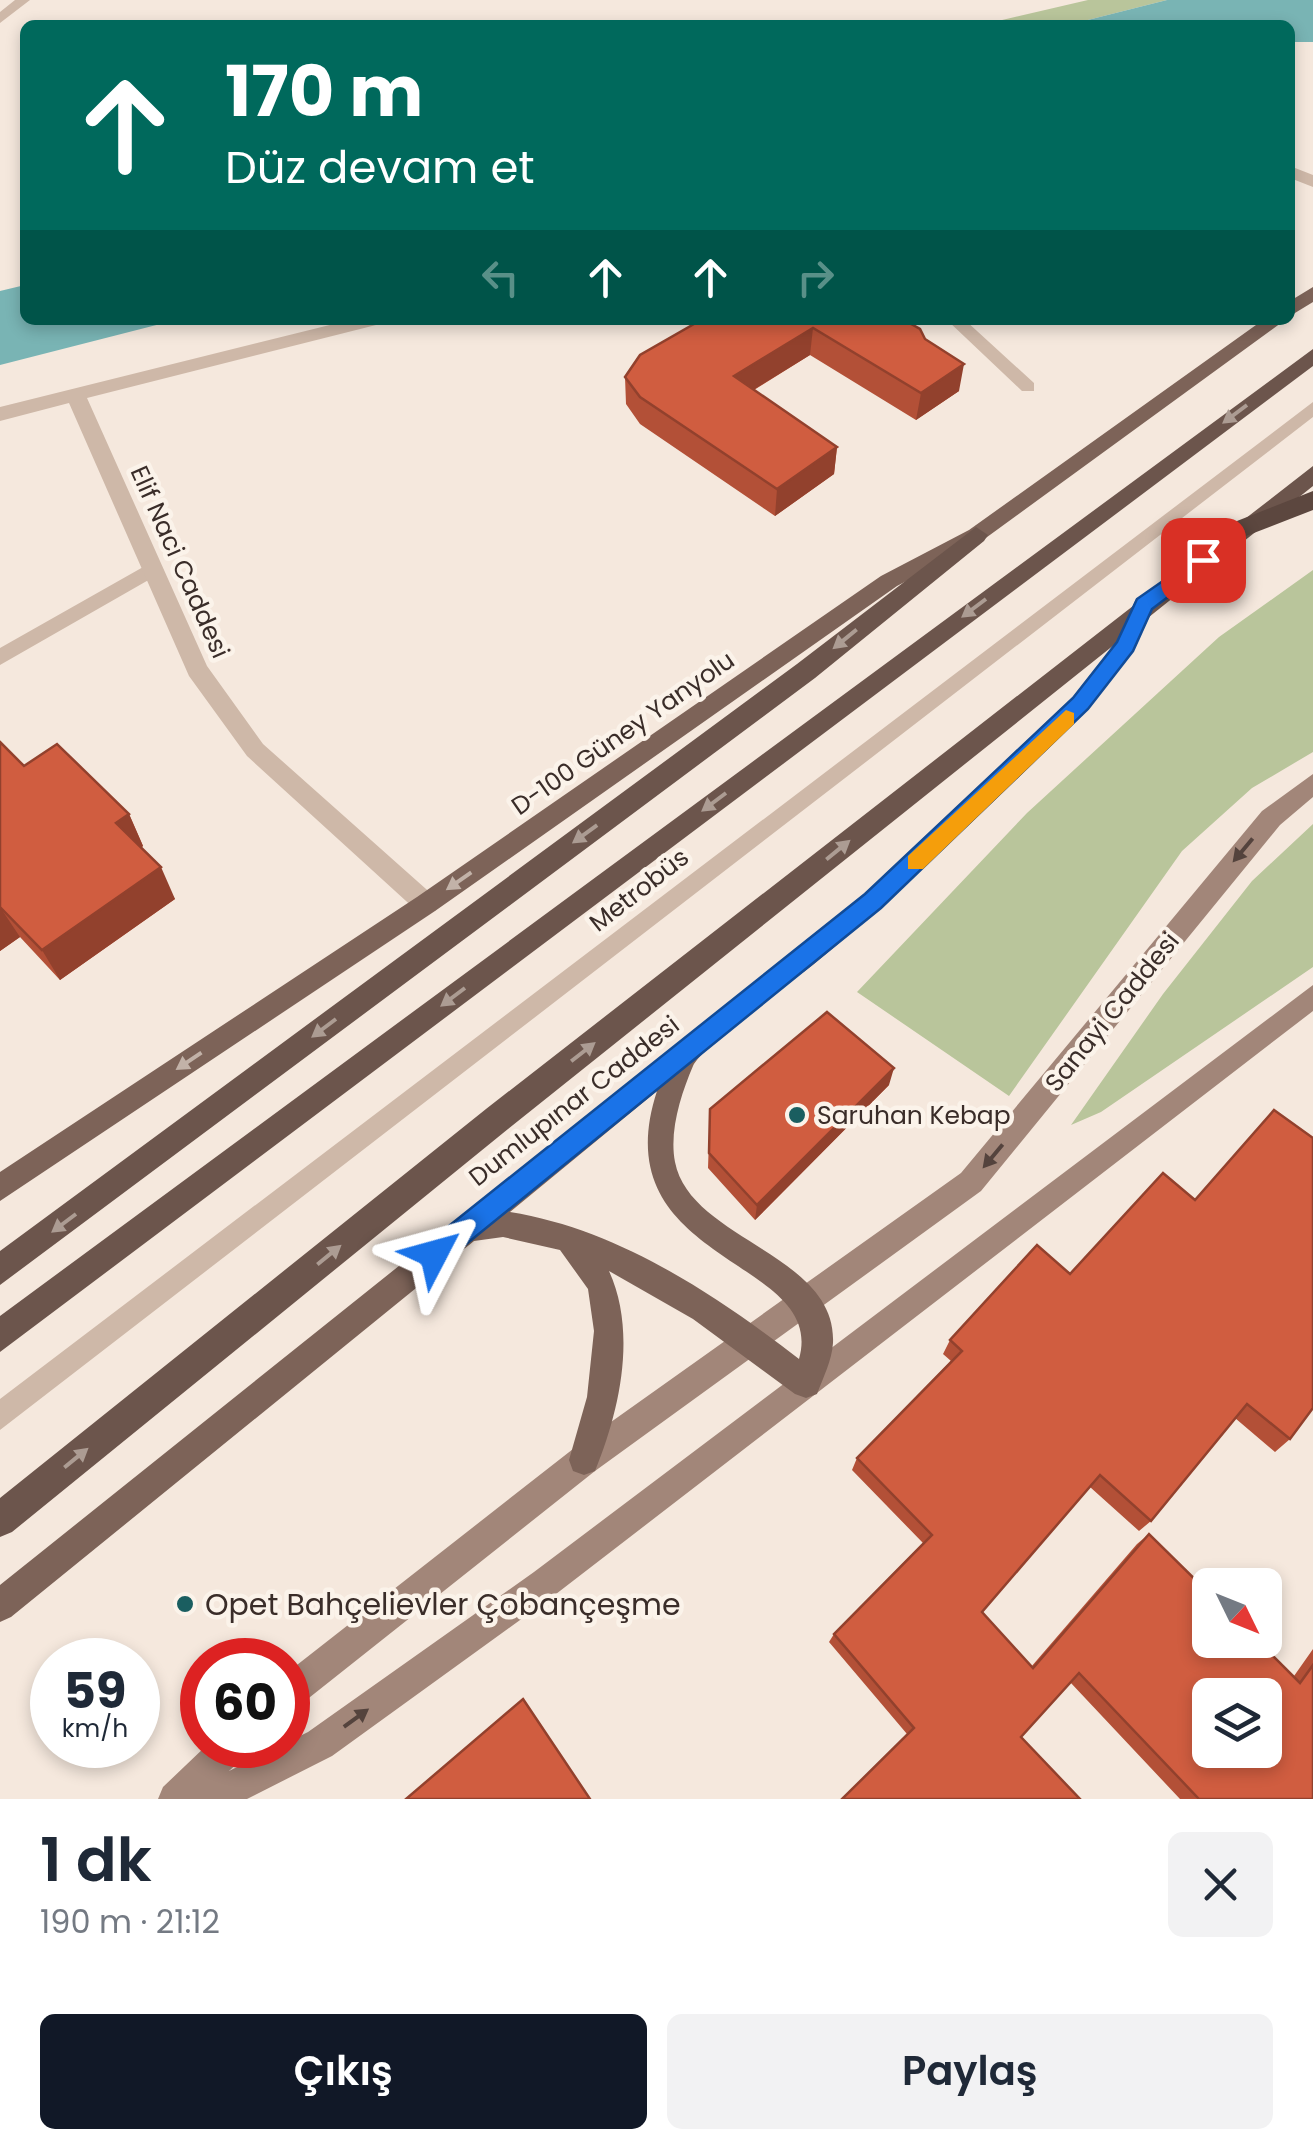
<!DOCTYPE html>
<html lang="tr">
<head>
<meta charset="utf-8">
<style>
  body { margin:0; font-family:Poppins,sans-serif; background:#f2f2f3; color:#1f2937; height:100vh; display:flex; flex-direction:column; font-size:38px; white-space:nowrap }
  * { box-sizing:border-box; margin:0 }
  p { font-size:32px; color:#747a83 }
  .icon { flex:none; width:55px; height:55px; fill:none; stroke:currentColor; stroke-width:2; stroke-linecap:round; stroke-linejoin:round }
  .map { position:relative; height:1799px; overflow:hidden }
  .drawer { display:flex; flex-direction:column; background:#fff; flex:1 }
  .drawer>* { flex:none }
  .top-card { position:absolute; left:20px; top:20px; width:1275px; height:305px; border-radius:15px; box-shadow:0 5px 15px #0003; background:#00695c; color:#fff; overflow:hidden }
  .needle { width:65px; rotate:133deg }
  .buttons { position:absolute; left:1192px; top:1568px; display:grid; gap:20px }
  .buttons a { display:grid; place-items:center; width:90px; height:90px; border-radius:15px; background:#fff; box-shadow:0 5px 15px #0003; font-size:50px }
  .speed { position:absolute; left:30px; top:1638px; display:flex; gap:20px; font-size:50px; font-weight:700; text-align:center }
  .speed>* { display:grid; place-content:center; width:130px; height:130px; border-radius:50%; background:#fff; box-shadow:0 5px 15px #0003; line-height:1 }
  .speed small { font-size:25px; font-weight:400 }
  .speed .limit { border:15px solid #d22; background:#fff; color:#111 }
  .pin { position:absolute; display:grid; place-items:center; width:85px; height:85px; color:#fff; margin:-42px; border-radius:20px; box-shadow:0 5px 15px #0006 }
  .me { position:absolute; width:110px; margin:-55px; rotate:51deg; stroke-linejoin:round; filter:drop-shadow(0 0 8px #0008) }
  .turn { display:flex; align-items:center; gap:35px; height:210px; padding:0 40px; font-size:45px }
  .turn .icon { width:130px; height:130px; stroke-width:2.5 }
  .turn b { display:block; font-size:70px; line-height:85px }
  .lanes { display:flex; align-items:center; height:95px; padding:0 40px; background:#0003; justify-content:center; gap:50px; direction:ltr }
  .lanes .off { opacity:.35 }
  .round { display:grid; place-items:center; flex:none; width:105px; height:105px; border-radius:15px; background:#f2f2f3 }
  .headline { display:flex; align-items:center; justify-content:space-between; height:170px; padding:0 40px }
  h1 { font-size:60px; font-weight:600; line-height:75px }
  .button { display:flex; gap:20px; margin-top:auto; padding:20px 40px }
  .button a { flex:1; height:115px; border-radius:15px; background:#111827; color:#fff; font-size:40px; font-weight:600; line-height:115px; text-align:center }
  .button a+a { background:#f2f2f3; color:#1f2937 }
  .map>svg:first-child { display:block }
  .green { fill:#b9c59b }
  .water { fill:#79b4b4 }
  .lines { fill:none; stroke-linecap:round; stroke-linejoin:round }
  .service { fill:#ceb8a8; fill-rule:evenodd }
  .minor { fill:#ceb8a8; fill-rule:evenodd }
  .secondary { fill:#a28679; fill-rule:evenodd }
  .primary { fill:#7d6358; fill-rule:evenodd }
  .trunk { fill:#6c554c; fill-rule:evenodd }
  .motorway { fill:#5c473f; fill-rule:evenodd }
  .wall { fill:#b35037 }
  .shaded-wall { fill:#92412d }
  .building { fill:#d05d40; stroke:#92412d; stroke-width:2.5; fill-rule:evenodd }
  .oneway { fill:#ac9c93 }
  .oneway2 { fill:#54433d }
  .oneway3 { fill:#c2b2a8 }
  .route { fill:#1a73e8; stroke:#114b97; stroke-width:2.5 }
  .slow { fill:#f59e0b }
  .poi-dot { fill:#1a5e60; stroke:#fbf3ea; stroke-width:4 }
  .labels { text-anchor:middle; dominant-baseline:central; stroke-width:9; stroke-linejoin:round; paint-order:stroke }
  .street-label { font-size:25px; fill:#3a2d29; stroke:#fbf3ea }
  .poi-label { font-size:25px; fill:#3a2d29; stroke:#fbf3ea; text-anchor:start }
  .near-poi-label { font-size:30px; fill:#3a2d29; stroke:#fbf3ea; text-anchor:start }
</style>
</head>
<body>
<div class="map">
<svg width="1313" height="1799" viewBox="0 0 1313 1799">
  <rect width="100%" height="100%" fill="#f5e8dd"/>
  <!-- green -->
  <path class="green" d="M1088,0H1167L1068,25H981Z
    M1313,570V752L1252,788L1182,851L1009,1096L857,992L1027,813L1219,637Z
    M1313,824V967L1101,1112L1071,1125L1163,994L1252,881Z"/>
  <!-- water -->
  <path class="water" d="M1167,0H1313V42H1290V25H1068Z
    M25,285V320H176L0,365V291Z"/>
  <g class="lines">
    <!-- service -->
    <path class="service" d="M15,0H30L0,23V12Z
      M947,320H965L1034,383V391H1022Z
      M1313,402V417L0,1430V1399Z
      M152,562L159,564L162,569L159,574L0,665V648Z"/>
    <!-- minor -->
    <path class="minor" d="M1290,166L1313,175V187L1290,178Z
      M350,320H382L380,324L87,398L207,666L263,744L435,897L439,904L435,911H417L247,756L189,676L69,403L0,421V407Z"/>
    <!-- secondary -->
    <path class="secondary" d="M1313,774V797L1280,825L981,1191L595,1471L300,1705L288,1710V1672L573,1449L961,1173L1262,811Z
      M1313,985V1011L556,1594L332,1756L247,1799H158L163,1787L207,1745H249L244,1757L229,1771L308,1732L534,1572Z"/>
    <!-- primary -->
    <path class="primary" d="M1313,287V302L1290,316V301Z
      M1263,320H1285L983,540L897,586L435,911L0,1201V1172L417,897L881,576L969,530Z
      M1144,597L1155,605C1119,686 1056,741 993,802C934,858 876,913 814,964C791,982 702,1046 693,1066C681,1094 669,1131 675,1162C690,1240 837,1254 833,1343C832,1360 823,1378 817,1394L806,1398L795,1394L693,1319L609,1271C637,1332 620,1410 595,1471L584,1475L573,1471L569,1460L587,1397L594,1331L588,1289L560,1250L503,1237L474,1241L11,1617L0,1622V1585L864,894L1073,697L1117,641L1136,599ZM657,1091C600,1265 828,1257 799,1359C715,1294 617,1229 510,1212Z"/>
    <!-- trunk -->
    <path class="trunk" d="M1313,349V366L0,1352V1316Z
      M1313,466V486L508,1129L12,1532L0,1537V1498L486,1109Z
      M976,527L988,535L984,541L815,678L0,1285V1251L797,664Z"/>
    <!-- motorway -->
    <path class="motorway" d="M1313,491V510L1246,536L1233,527L1237,521Z"/>
  </g>
  <!-- wall -->
  <path class="wall" d="M701,320H904L959,391L916,420L810,355L754,390L837,447L834,474L775,516L640,424L626,404L625,377Z
    M0,742L24,766L129,814L143,846L141,848L175,899L60,980L20,937L0,951Z
    M889,1085L755,1220L708,1168L710,1109Z
    M1163,1173L1290,1439L1275,1452L1235,1418L1151,1521L1139,1531L1090,1487L982,1612L1031,1667L1137,1544L1149,1534L1294,1676L1313,1649V1799H1180L1070,1682L1021,1737L907,1734L829,1642L834,1634L923,1543L852,1470L857,1458L951,1361L943,1354L950,1340L1070,1274Z"/>
  <!-- shaded-wall -->
  <path class="shaded-wall" d="M813,328L810,355L732,403L734,376Z
    M964,364L959,391L916,420L921,393Z
    M837,447L834,474L775,516L777,489Z
    M129,814L143,846L131,855L116,823Z
    M161,867L175,899L60,980L42,950Z
    M0,907L20,937L0,951Z
    M894,1068L889,1085L755,1220L757,1205Z"/>
  <!-- building -->
  <path class="building" d="M701,320H904L920,329L925,339L964,364L921,393L813,328L734,376L837,447L777,489L640,397L625,377L640,355Z
    M0,742L24,766L57,744L129,814L116,823L161,867L42,950L0,907Z
    M827,1012L894,1068L757,1205L709,1153L710,1109Z
    M1274,1110L1313,1138V1408L1290,1439L1247,1404L1151,1521L1100,1475L982,1612L1033,1668L1149,1534L1210,1594V1640H1257L1300,1683L1313,1665V1799H1199L1079,1673L1021,1737L1080,1799H842L914,1728L834,1634L932,1535L857,1458L962,1351L950,1340L1037,1245L1070,1274L1163,1173L1195,1200ZM1210,1695H1265V1750H1210Z
    M523,1699L590,1799H406Z"/>
  <!-- one-way arrows -->
  <defs><path id="oneway-solid" d="M-6-.8H1V-3.2L6.5 0L1 3.2V.8H-6Z" transform="scale(2.5)"/></defs>
  <g class="oneway">
    <use href="#oneway-solid" transform="translate(1235 414) rotate(143)"/>
    <use href="#oneway-solid" transform="translate(974 608) rotate(143)"/>
    <use href="#oneway-solid" transform="translate(845 639) rotate(141)"/>
    <use href="#oneway-solid" transform="translate(714 802) rotate(143)"/>
    <use href="#oneway-solid" transform="translate(585 834) rotate(144)"/>
    <use href="#oneway-solid" transform="translate(838 850) rotate(-39)"/>
    <use href="#oneway-solid" transform="translate(453 997) rotate(143)"/>
    <use href="#oneway-solid" transform="translate(324 1028) rotate(143)"/>
    <use href="#oneway-solid" transform="translate(583 1052) rotate(-38)"/>
    <use href="#oneway-solid" transform="translate(64 1223) rotate(143)"/>
    <use href="#oneway-solid" transform="translate(329 1255) rotate(-39)"/>
    <use href="#oneway-solid" transform="translate(76 1458) rotate(-39)"/>
  </g>
  <g class="oneway2">
    <use href="#oneway-solid" transform="translate(1243 850) rotate(130)"/>
    <use href="#oneway-solid" transform="translate(993 1156) rotate(130)"/>
    <use href="#oneway-solid" transform="translate(356 1718) rotate(-36)"/>
  </g>
  <g class="oneway3">
    <use href="#oneway-solid" transform="translate(459 881) rotate(145)"/>
    <use href="#oneway-solid" transform="translate(189 1061) rotate(146)"/>
  </g>
  <!-- route -->
  <path class="route" d="M1203,553L1212,560L1210,565L1152,609L1133,651L1088,709L881,908L443,1263L434,1267L425,1263L421,1254L425,1245L865,894L1073,698L1117,642L1137,599Z"/>
  <!-- slow -->
  <path class="slow" d="M1066,710L1074,713V724L923,869H908V856Z"/>
  <!-- markers -->
  <g class="poi-dot">
    <circle cx="797" cy="1115" r="10"/>
    <circle cx="185" cy="1604" r="10"/>
  </g>
  <g class="labels">
    <!-- street labels -->
    <g class="street-label">
      <text transform="translate(180 562) rotate(66)">Elif Naci Caddesi</text>
      <text transform="translate(623 733) rotate(-35)">D-100 Güney Yanyolu</text>
      <text transform="translate(639 890) rotate(-38)">Metrobüs</text>
      <text transform="translate(1112 1012) rotate(-51)">Sanayi Caddesi</text>
      <text transform="translate(574 1101) rotate(-38)">Dumlupınar Caddesi</text>
    </g>
    <!-- poi labels -->
    <g class="poi-label">
      <text x="817" y="1115">Saruhan Kebap</text>
    </g>
    <!-- near-poi labels -->
    <g class="near-poi-label">
      <text x="205" y="1604">Opet Bahçelievler Çobançeşme</text>
    </g>
  </g>
</svg>
<div class="buttons">
<a><svg class="needle" viewBox="-14 -14 28 28"><path d="M0-13l5 13h-10z" fill="#e53935"/><path d="M0 13l5-13h-10z" fill="#747a83"/></svg></a>
<a><svg class="icon" aria-label="layers" viewBox="0 0 24 24"><path d="M12 4l9 5-9 5-9-5zM3 14l9 5 9-5"/></svg></a>
</div>
<div class="speed"><div>59<small>km/h</small></div><div class="limit">60</div></div>
<div class="pin" style="left:1203px;top:560px;background:#d93025"><svg class="icon" aria-label="arrive" viewBox="0 0 24 24"><path d="M6 21V4h12l-3 4 3 4H6"/></svg></div>
<svg class="me" style="left:434px;top:1254px" viewBox="-20 -20 40 40"><path d="M0-17L14 15 0 8-14 15z" fill="#1a73e8" stroke="#fff" stroke-width="4"/></svg>
<div class="top-card">
<div class="turn"><svg class="icon" aria-label="ahead" viewBox="0 0 24 24"><path d="M12 20V5M6 11l6-6 6 6"/></svg><div><b>170 m</b>Düz devam et</div></div>
<div class="lanes"><svg class="icon off" aria-label="left" viewBox="0 0 24 24"><path d="M17 20v-9H6M10 6l-5 5 5 5"/></svg><svg class="icon" aria-label="ahead" viewBox="0 0 24 24"><path d="M12 20V5M6 11l6-6 6 6"/></svg><svg class="icon" aria-label="ahead" viewBox="0 0 24 24"><path d="M12 20V5M6 11l6-6 6 6"/></svg><svg class="icon off" aria-label="right" viewBox="0 0 24 24"><path d="M7 20v-9h11M14 6l5 5-5 5"/></svg></div>
</div>
</div>
<section class="drawer">
<div class="headline"><div><h1>1 dk</h1><p>190 m · 21:12</p></div><a class="round"><svg class="icon" aria-label="close" viewBox="0 0 24 24"><path d="M6 6l12 12M18 6L6 18"/></svg></a></div>
<div class="button"><a>Çıkış</a><a>Paylaş</a></div>
</section>
</body>
</html>
